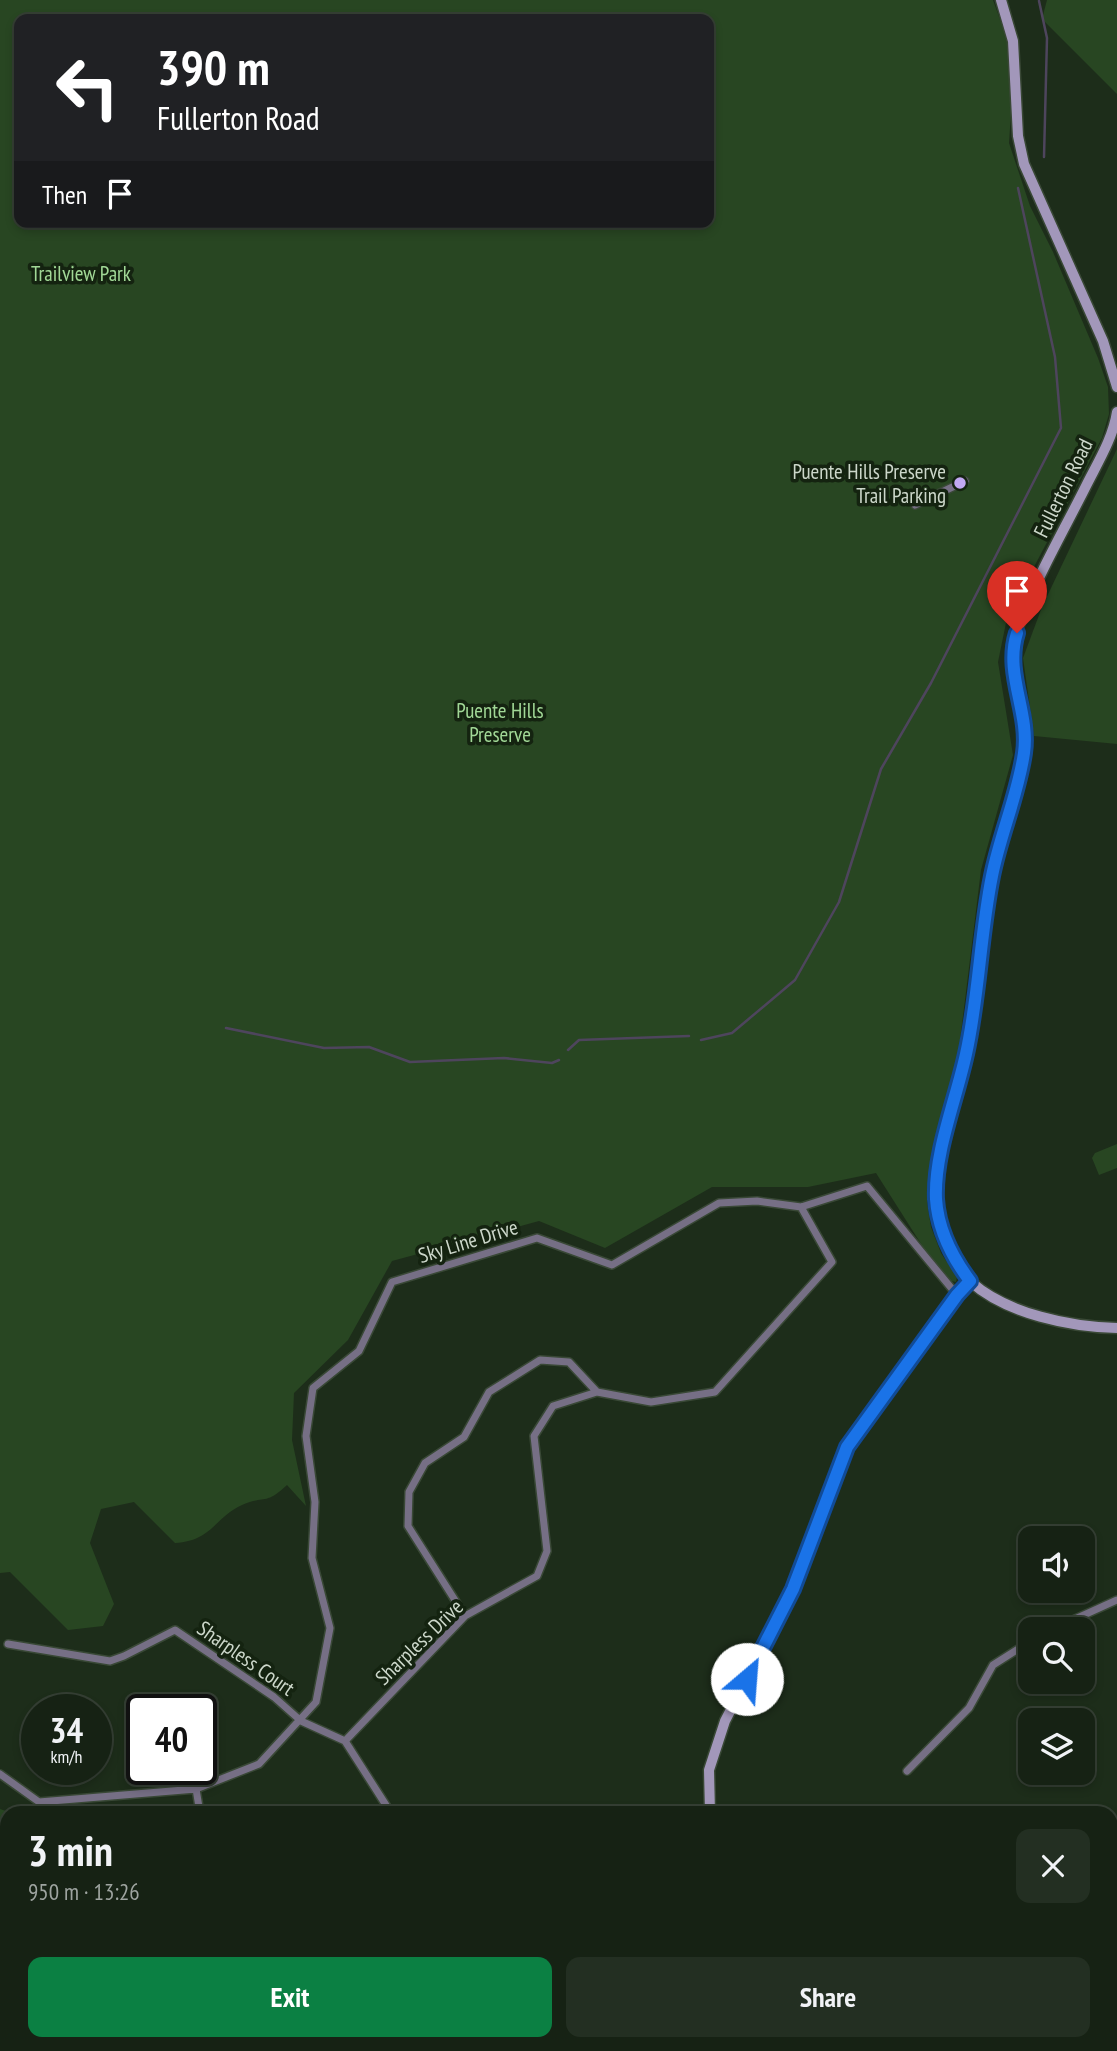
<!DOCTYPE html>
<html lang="en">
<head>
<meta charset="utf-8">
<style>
  body { margin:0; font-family:"PT Sans Narrow",sans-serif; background:#232f22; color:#f1f3f6; height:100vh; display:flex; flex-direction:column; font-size:26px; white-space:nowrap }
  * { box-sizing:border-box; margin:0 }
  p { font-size:23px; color:#9ea4a0 }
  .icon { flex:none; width:38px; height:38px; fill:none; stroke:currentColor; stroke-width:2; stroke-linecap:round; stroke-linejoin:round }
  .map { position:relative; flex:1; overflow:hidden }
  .side { position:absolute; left:0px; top:1806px; width:1118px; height:245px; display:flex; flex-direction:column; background:#162214; border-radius:21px 21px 0 0; box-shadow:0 4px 10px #0003,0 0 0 2px #353f34 }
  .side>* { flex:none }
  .hud { position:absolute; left:14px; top:14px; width:700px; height:214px; border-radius:14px; box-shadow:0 4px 10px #0003,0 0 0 2px #353f34; background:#202124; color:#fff; overflow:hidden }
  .tools { position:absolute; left:1018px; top:1526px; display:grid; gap:14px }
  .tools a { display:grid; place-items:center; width:77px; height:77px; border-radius:14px; background:#162214; box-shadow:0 4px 10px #0003,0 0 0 2px #353f34; font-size:35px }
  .speed { position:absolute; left:21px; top:1694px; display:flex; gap:14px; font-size:35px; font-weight:700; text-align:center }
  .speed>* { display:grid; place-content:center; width:91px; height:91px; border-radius:50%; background:#162214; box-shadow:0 4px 10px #0003,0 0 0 2px #353f34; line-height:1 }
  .speed small { font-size:18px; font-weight:400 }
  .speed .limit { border:4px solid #111; border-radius:10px; background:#fff; color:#111 }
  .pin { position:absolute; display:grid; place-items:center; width:60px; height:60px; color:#fff; margin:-72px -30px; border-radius:50% 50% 50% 0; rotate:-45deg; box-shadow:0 0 7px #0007 }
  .pin .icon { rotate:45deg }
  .me { position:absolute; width:77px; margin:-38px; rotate:27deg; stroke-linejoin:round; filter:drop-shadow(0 0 5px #0008) }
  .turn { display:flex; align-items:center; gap:24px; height:147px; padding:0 28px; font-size:32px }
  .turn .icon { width:91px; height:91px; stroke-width:2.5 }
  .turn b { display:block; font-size:49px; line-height:60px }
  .then { display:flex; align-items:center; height:66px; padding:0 28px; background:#0003; gap:14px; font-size:26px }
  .round { display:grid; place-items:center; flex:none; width:74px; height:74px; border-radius:14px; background:#232f22 }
  .summary { display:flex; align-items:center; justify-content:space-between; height:119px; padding:0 28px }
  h1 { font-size:42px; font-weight:700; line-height:52px }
  .action { display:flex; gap:14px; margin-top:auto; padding:14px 28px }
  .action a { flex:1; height:80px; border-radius:14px; background:#0b8043; color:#fff; font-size:28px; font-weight:700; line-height:80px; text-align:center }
  .action a+a { background:#232f22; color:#f1f3f6 }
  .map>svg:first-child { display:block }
  .green { fill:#284622; fill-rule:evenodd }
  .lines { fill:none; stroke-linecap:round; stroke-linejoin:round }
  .stream { stroke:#4e455d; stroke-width:2.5 }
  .street-casing { stroke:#394836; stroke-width:10 }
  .secondary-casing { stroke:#394836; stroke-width:13 }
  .street { stroke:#766f85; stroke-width:7 }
  .secondary { stroke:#a297ba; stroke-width:10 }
  .route-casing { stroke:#114b97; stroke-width:18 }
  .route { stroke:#1a73e8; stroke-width:12 }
  .poi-dot { fill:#c2a8f3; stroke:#142310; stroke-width:2.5 }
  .labels { text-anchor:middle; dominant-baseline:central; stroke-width:7; stroke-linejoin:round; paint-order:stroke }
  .park-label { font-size:21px; fill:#a1d896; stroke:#142310 }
  .poi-label { font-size:21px; fill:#ccd7ca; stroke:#142310; text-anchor:end }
  .street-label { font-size:21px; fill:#ccd7ca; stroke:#142310 }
</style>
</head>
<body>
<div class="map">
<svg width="1117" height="2051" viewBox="0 0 1117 2051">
  <rect width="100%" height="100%" fill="#1d2d1a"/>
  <!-- green -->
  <path class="green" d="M0,0H993L1009,44L1012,99L1009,143L1030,206L1053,252L1098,358L1108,387L1109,414L1102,438L1007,618L998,662L1013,755L981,870L957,1065L933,1156L927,1202L931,1227L941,1253L957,1277L956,1282L951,1281L930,1258L876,1173L808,1187H712L605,1248L539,1221L392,1261L348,1340L294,1393L292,1440L306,1506L287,1485C265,1506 264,1495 242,1505C214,1518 212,1541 175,1543L134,1502L101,1509L90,1543L114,1604L103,1626L68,1630L10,1572L0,1573ZM19,19H709V222H19Z
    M1047,0H1117V94L1042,19Z
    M1117,449V744L1034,736L1023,658L1042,607Z
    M1117,1144V1168L1099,1175L1092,1158L1095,1153Z
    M0,1809L12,1813H7V1918L0,1919Z"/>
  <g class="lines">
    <!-- stream -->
    <path class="stream" d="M1039,1L1047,38L1044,157
      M226,1028L324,1048L369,1047L410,1062L504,1058L552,1063L559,1060
      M701,1040L732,1033L795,980L839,902L881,769L931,683L1061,428L1055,357L1018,188
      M568,1050L579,1040L689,1036"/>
    <defs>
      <path id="street" d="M915,505L965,481
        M465,1616L408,1526L409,1492L425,1463L464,1437L489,1392L540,1360L569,1362L597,1392
        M1053,1629L1117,1600
        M8,1644L110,1661L124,1656L175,1630L274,1697L301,1721L345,1741L465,1616L537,1576L547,1551L534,1436L553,1406L597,1392L651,1402L715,1392L832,1262L801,1207
        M345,1741L391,1813
        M907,1771L969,1708L993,1665L1031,1641
        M0,1774L39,1802L196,1789L259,1764L316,1702L330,1628L312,1558L315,1502L306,1436L313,1388L359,1351L392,1282L537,1238L612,1265L719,1203L757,1201L801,1207L867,1186L957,1295
        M196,1789L200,1813
        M0,1924L7,1925
        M0,1989L7,1994
        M1111,2023L1117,2017
        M59,2044L64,2051
        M963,2044L964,2051
        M1079,2051L1088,2044"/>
      <path id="secondary" d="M1001,0L1013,41L1018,136L1024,164L1103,341L1117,387
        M1117,412C1113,438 1098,462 1086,486C1062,534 1032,585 1015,636C1003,677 1032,719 1022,763C1013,801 999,839 992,877C982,930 979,984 970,1037C961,1085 940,1134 937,1183C934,1216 946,1259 971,1282C1007,1314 1071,1327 1117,1328
        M710,1813L709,1770L725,1721L793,1589L847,1447L957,1295L970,1281
        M753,2051V2044"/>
    </defs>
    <!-- street casing -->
    <use href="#street" class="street-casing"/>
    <!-- secondary casing -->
    <use href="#secondary" class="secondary-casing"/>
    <!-- street -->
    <use href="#street" class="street"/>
    <!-- secondary -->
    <use href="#secondary" class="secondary"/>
  </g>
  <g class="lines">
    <defs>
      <path id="route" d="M747,1679L793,1589L847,1447L957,1295L970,1281C952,1257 938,1230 936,1199C934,1153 956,1100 966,1054C979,996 980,935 992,876C1000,835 1018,795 1024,753C1030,712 1004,674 1017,633"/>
    </defs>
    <!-- route casing -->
    <use href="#route" class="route-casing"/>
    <!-- route -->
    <use href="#route" class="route"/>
  </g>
  <!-- markers -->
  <circle class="poi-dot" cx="960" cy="483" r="7"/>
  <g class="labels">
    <!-- park labels -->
    <g class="park-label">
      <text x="81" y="273">Trailview Park</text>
      <text x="500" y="710">Puente Hills<tspan x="500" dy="24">Preserve</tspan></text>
    </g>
    <!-- poi labels -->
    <g class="poi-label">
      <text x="946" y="471">Puente Hills Preserve<tspan x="946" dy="24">Trail Parking</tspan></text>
    </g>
    <!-- street labels -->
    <g class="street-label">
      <text transform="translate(1063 488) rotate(-64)">Fullerton Road</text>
      <text transform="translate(468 1241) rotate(-17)">Sky Line Drive</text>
      <text transform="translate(419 1642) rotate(-44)">Sharpless Drive</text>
      <text transform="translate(246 1658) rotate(35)">Sharpless Court</text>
    </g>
  </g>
</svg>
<div class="tools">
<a><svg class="icon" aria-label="sound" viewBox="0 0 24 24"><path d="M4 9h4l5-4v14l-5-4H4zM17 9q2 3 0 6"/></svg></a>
<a><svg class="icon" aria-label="search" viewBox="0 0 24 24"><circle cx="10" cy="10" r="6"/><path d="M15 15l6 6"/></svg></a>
<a><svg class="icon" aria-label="layers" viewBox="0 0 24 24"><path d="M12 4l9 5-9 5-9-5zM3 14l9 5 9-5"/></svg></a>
</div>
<div class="speed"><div>34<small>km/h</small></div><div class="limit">40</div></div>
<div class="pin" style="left:1017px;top:633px;background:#d93025"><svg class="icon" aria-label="arrive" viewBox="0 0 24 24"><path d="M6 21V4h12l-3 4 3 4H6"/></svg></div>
<svg class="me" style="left:747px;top:1679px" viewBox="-20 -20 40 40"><circle r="19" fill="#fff"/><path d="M0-13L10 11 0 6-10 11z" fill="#1a73e8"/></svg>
<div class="hud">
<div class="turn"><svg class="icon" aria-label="left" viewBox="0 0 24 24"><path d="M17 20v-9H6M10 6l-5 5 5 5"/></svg><div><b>390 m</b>Fullerton Road</div></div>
<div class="then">Then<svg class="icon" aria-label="arrive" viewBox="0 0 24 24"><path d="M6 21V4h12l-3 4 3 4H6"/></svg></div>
</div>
<section class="side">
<div class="summary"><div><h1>3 min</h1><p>950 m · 13:26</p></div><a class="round"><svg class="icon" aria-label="close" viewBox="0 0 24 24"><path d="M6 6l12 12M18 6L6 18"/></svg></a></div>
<div class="action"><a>Exit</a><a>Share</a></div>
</section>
</div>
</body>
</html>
